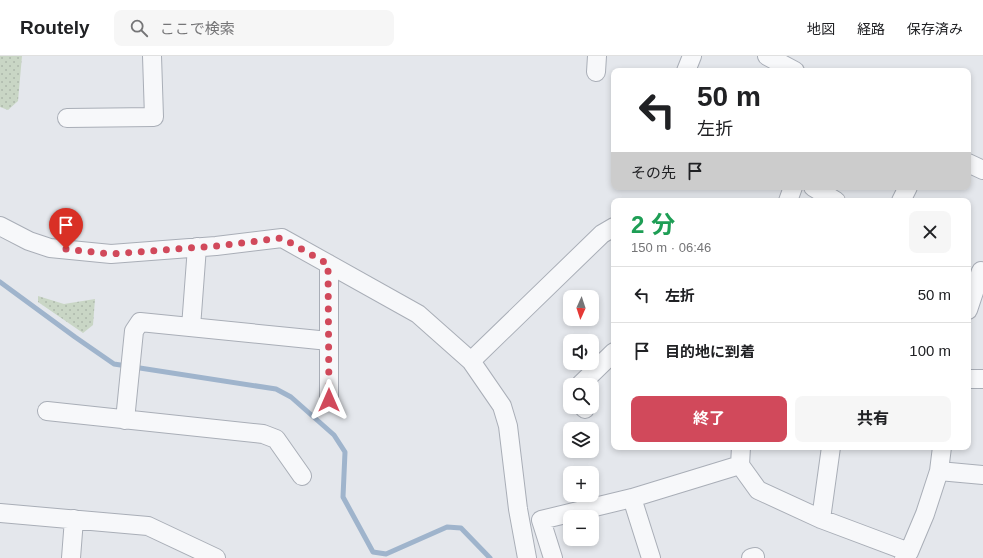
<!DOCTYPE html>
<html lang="ja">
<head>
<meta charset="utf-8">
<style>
  body { margin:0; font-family:Arial,"Noto Sans JP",sans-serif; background:#f6f6f6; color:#202124; height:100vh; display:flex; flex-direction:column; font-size:15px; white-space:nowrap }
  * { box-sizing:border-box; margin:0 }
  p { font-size:13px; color:#757577 }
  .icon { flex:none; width:22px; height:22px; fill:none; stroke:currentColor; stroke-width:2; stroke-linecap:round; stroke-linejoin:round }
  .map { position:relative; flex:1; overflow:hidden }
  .side { position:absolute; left:611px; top:142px; width:360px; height:252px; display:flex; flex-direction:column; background:#fff; border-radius:8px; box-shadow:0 2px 6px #0003 }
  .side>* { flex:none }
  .top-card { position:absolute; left:611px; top:12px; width:360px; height:122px; border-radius:8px; box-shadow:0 2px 6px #0003; background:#fff; color:#202124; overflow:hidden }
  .needle { width:26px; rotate:183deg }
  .buttons { position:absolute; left:563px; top:234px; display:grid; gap:8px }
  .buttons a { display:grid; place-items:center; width:36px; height:36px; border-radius:8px; background:#fff; box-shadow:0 2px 6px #0003; font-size:20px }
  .pin { position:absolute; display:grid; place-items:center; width:34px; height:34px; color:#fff; margin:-41px -17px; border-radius:50% 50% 50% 0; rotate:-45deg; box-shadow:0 0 4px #0007 }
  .pin .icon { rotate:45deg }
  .me { position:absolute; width:44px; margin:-22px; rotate:0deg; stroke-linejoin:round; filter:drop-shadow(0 0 3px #0008) }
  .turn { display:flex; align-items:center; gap:14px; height:84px; padding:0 20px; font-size:18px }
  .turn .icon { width:52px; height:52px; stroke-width:2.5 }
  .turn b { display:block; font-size:28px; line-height:34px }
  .then { display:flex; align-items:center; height:38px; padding:0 20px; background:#0003; gap:8px; font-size:15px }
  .round { display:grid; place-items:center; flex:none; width:42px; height:42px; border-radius:8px; background:#f6f6f6 }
  .head { display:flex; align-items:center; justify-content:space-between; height:68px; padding:0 20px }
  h1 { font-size:24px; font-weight:700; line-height:30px; color:#1e9e55 }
  .button { display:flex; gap:8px; margin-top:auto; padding:8px 20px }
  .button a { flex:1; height:46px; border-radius:8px; background:#d1495b; color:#fff; font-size:16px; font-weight:700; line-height:46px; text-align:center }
  .button a+a { background:#f6f6f6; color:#202124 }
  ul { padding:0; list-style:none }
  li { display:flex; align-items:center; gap:12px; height:56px; padding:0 20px; border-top:1px solid #e0e0e0 }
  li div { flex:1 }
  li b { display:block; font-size:15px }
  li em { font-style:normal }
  header { display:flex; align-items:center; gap:24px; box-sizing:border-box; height:56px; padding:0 20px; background:#fff; border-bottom:1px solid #e0e0e0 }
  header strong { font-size:19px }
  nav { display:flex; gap:22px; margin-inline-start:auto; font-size:14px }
  .search { width:280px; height:36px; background:#f6f6f6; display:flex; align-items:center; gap:10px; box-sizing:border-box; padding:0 14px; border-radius:8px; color:#757577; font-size:15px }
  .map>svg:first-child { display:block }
  .park { fill:url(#park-dots) }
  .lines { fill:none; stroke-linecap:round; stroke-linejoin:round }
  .stream { stroke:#9fb4cc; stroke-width:5 }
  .street-casing { stroke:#a9aeb7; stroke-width:20 }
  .street { stroke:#f7f8fa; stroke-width:18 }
  .route { stroke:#d1495b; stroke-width:7; stroke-dasharray:0 12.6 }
</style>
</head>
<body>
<header>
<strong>Routely</strong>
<div class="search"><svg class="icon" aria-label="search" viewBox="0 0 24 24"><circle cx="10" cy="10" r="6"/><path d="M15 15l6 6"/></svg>ここで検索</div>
<nav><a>地図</a><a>経路</a><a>保存済み</a></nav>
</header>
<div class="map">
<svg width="983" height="502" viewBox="0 0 983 502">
  <defs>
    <pattern id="park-dots" width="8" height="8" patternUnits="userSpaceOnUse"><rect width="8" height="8" fill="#c9d6c5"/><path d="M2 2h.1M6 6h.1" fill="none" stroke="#adb8ab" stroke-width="1.8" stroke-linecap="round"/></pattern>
  </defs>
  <rect width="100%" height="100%" fill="#e4e7ec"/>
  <!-- park -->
  <path class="park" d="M0,0H22L18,45L8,54L0,51Z
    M38,240L64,248L95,243L93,269L83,277L38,246Z"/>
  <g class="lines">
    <!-- stream -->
    <path class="stream" d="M0,226L75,281L114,308L276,333L291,341L334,379L345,396L343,441L373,496L386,498L447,471L461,472L490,502"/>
    <defs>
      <path id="street" d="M767,0L795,15
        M686,15L692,0
        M596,16L597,0
        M67,62L154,61L152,0
        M968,107L983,114
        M813,131L836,145
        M788,145L793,131
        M901,145L908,131
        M0,170L29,185L50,192L111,198L216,190L282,182L418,258L471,305L502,350L508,370L518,453L527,502
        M329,208V344
        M968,254L981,215
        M191,271L197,191
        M471,305L602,178L614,171
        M968,323H983
        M580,329L614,296
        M583,351L585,353
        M47,355L263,378L276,383L302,420
        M125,364L134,275L140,266L329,285
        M741,391L740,409L758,434L821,463L909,496
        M939,415L983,419
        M632,442L651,502
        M0,457L148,470L216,502
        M821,463L831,391
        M71,502L74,463
        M553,502L541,464L632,442L740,409
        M751,502L755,501
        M904,502L909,496L925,458L939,415L942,391"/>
    </defs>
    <!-- street casing -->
    <use href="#street" class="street-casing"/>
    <!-- street -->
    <use href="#street" class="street"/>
  </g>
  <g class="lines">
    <!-- route -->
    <path class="route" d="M66,193L111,198L216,190L282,182L328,208L329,344"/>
  </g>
</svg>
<div class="buttons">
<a><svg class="needle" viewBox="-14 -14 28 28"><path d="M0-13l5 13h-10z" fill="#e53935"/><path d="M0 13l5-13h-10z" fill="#757577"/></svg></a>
<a><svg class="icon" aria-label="sound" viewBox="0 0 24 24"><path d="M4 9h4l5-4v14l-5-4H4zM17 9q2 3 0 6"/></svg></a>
<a><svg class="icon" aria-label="search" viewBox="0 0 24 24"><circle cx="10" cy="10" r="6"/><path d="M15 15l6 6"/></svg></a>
<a><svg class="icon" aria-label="layers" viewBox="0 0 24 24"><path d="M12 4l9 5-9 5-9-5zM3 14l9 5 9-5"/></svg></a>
<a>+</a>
<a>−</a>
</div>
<div class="pin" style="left:66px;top:193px;background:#d93025"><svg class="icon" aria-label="arrive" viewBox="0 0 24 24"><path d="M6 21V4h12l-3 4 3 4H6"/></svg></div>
<svg class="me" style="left:329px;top:344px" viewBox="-20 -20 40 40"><path d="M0-17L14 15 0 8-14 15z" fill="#d1495b" stroke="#fff" stroke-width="4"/></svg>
<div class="top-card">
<div class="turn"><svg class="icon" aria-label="left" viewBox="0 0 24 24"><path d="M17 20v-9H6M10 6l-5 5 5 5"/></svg><div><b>50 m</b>左折</div></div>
<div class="then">その先<svg class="icon" aria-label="arrive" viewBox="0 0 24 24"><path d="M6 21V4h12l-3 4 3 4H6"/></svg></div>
</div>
<section class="side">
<div class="head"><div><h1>2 分</h1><p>150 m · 06:46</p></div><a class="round"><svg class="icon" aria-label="close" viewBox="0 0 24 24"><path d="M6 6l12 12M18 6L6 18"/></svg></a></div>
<ul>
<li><svg class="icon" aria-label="left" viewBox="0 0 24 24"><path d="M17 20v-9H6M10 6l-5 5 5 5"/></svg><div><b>左折</b></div><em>50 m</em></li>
<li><svg class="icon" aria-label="arrive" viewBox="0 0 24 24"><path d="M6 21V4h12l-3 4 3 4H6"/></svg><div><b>目的地に到着</b></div><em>100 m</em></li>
</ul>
<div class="button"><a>終了</a><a>共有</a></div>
</section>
</div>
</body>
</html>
